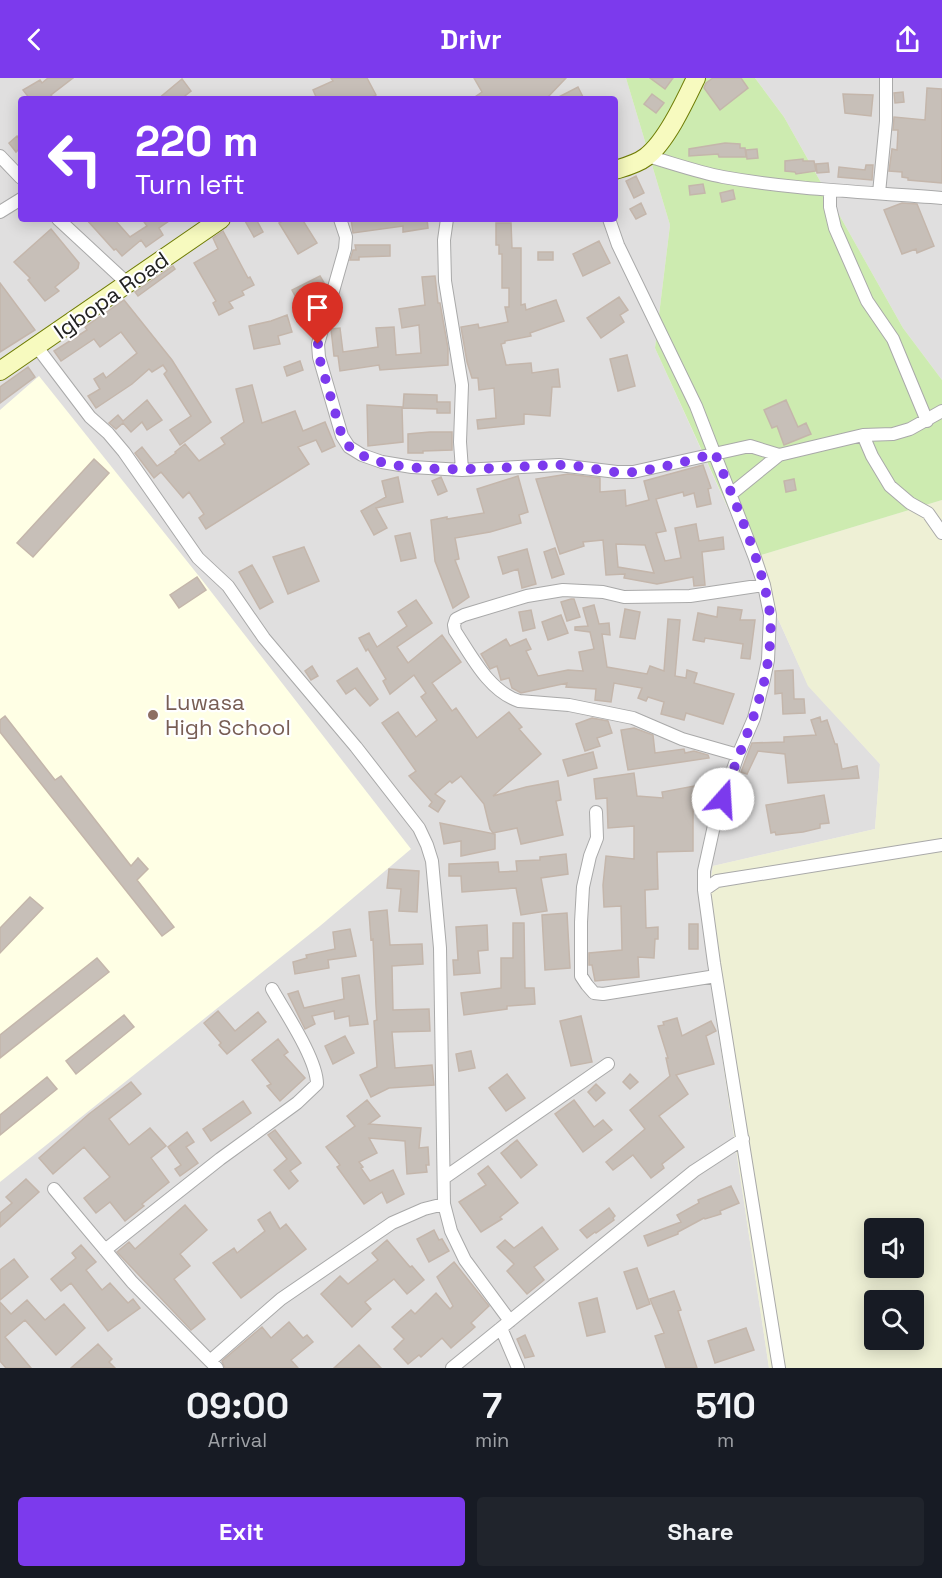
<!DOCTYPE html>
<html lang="en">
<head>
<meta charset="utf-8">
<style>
  body { margin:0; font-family:"Space Grotesk",sans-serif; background:#20242c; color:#f1f3f6; height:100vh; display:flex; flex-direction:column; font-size:22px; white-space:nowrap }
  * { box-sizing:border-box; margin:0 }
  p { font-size:20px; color:#9ea1a6 }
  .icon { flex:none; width:33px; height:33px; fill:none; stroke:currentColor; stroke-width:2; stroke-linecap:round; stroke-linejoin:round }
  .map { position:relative; height:1290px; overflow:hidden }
  .sheet { display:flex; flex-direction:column; background:#171b24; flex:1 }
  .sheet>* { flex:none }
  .banner { position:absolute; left:18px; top:18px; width:600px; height:126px; border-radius:6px; box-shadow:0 3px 15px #0003; background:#7c3aed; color:#fff; overflow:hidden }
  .controls { position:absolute; left:864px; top:1140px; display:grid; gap:12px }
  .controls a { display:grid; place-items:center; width:60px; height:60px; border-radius:6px; background:#171b24; box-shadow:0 3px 15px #0003; font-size:30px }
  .pin { position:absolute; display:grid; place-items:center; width:51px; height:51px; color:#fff; margin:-62px -26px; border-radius:50% 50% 50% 0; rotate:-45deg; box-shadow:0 0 6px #0007 }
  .pin .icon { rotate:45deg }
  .me { position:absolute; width:66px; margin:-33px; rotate:19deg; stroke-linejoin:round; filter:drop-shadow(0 0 4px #0008) }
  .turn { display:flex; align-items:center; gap:21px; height:126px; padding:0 18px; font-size:27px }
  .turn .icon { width:78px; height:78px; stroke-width:2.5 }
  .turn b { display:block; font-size:42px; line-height:51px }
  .eta { display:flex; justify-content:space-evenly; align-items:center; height:102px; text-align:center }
  .eta b { font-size:36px; font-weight:600; line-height:42px }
  .primary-button { display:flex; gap:12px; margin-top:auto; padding:12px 18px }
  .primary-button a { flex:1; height:69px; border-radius:6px; background:#7c3aed; color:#fff; font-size:24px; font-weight:600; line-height:69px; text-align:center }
  .primary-button a+a { background:#20242c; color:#f1f3f6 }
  header { display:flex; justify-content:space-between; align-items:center; height:78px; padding:0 18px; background:#7c3aed; color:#fff; font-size:27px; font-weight:600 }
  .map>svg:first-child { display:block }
  .residential { fill:#e0dfdf; fill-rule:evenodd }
  .education { fill:#ffffe5 }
  .farmland { fill:#eef0d5; fill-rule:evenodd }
  .grass { fill:#cdebb0 }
  .building { fill:#c7bfb8; stroke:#c4b6ab; stroke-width:1.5; fill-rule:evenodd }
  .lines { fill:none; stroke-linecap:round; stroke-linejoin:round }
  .street-casing { stroke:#a9a9a9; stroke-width:14 }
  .secondary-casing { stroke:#707d05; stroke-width:20 }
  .street { stroke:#fff; stroke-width:12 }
  .secondary { stroke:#f7fabf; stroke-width:18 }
  .route { stroke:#7c3aed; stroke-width:10; stroke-dasharray:0 18 }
  .education-dot { fill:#8d6e63; stroke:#fff; stroke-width:2 }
  .labels { text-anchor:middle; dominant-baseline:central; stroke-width:4.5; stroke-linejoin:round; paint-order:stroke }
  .street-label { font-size:22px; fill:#222; stroke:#fff }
  .education-label { font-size:22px; fill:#785e54; stroke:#fff; text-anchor:start }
</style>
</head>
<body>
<header><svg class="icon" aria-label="back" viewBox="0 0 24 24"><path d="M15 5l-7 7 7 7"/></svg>Drivr<svg class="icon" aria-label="share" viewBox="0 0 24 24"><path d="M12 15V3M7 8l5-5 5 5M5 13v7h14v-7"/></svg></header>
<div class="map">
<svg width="942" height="1290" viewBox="0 0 942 1290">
  <rect width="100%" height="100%" fill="#f2efe9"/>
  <!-- residential -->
  <path class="residential" d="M0,0H626L670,147L655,270L808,607L880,686L875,751L713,788L703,852L769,1290H0ZM21,21H615V141H21Z
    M755,0H942V302L903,250L784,39Z"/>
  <!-- education -->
  <path class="education" d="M39,298L202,502L411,771L320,848L0,1104V332Z"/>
  <!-- farmland -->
  <path class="farmland" d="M942,422V1290H769L703,852L713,788L875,751L880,686L808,608L751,480ZM874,1150H914V1190H874ZM874,1222H914V1262H874Z"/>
  <!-- grass -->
  <path class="grass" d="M626,0H755L784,39L903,250L942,302V422L751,480L655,270L670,147Z"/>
  <!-- building -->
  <path class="building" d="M48,0H73L51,17L54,21H30L23,12L40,2L42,5Z
    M331,0H367L376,17L369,21H317L313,12L333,3Z
    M474,0H566L546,21H472L482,14Z
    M650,0H673L665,11Z
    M713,0H741L748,10L720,32L704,10L706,5Z
    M182,1L191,13L181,21H158Z
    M578,9L584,21H555Z
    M927,10L942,11V105L908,102V100L902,99V94L889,93L892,71L897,72L898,52H893L894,39L925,42Z
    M903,14L904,24L895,25L894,15Z
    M652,16L664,25L656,35L644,26Z
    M843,16L873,17L871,38L845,35Z
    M17,58L21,63V69L16,74L9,65Z
    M725,65L740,66V70H745L746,79H719L718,76L689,78V71Z
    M757,71L758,80L747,81L746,72Z
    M803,81V83H814L816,93L796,96L795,94L785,93V83Z
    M828,85L829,94L817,95L816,86Z
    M866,87H873L872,102L838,99L839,89L865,92Z
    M636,98L644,115L634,120L626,103Z
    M703,106L705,115L690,117L689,108Z
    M733,112L735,121L722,124L720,115Z
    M641,125L646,136L636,141L630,131Z
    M902,125L917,126L934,168L917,175L916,171L902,176L884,132Z
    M86,141H114L130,159L147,148L142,141H172L159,150L163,157L146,169L141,162L122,178L116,171L114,172Z
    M244,141H256L263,154L254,159Z
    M286,141H302L317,165L298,176L279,145Z
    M351,141H427L428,150L403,154V148L353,155Z
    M496,145H511L512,170H521V227L525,226L526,232L556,222L564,243L530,255L531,258L505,263V265L501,266L506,287L531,285L532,295L558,291L560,309H552L550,338L524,336V346L478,351L477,342L496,340L494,310L479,312L478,300H472L467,284L461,249L478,246L479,250L508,244L505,229H509V210H502V176H499V167H496Z
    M51,151L79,185L78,190L55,209L59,213L45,223L28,202L30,200L14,184Z
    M223,153L248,200L250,199L254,207L242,213L244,217L229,224L233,230L219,237L213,225L216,223L194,185L218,171L213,160Z
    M599,163L610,185L583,198L573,176Z
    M355,167H390V178L359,179V182H350L353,172H356Z
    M538,174H553V182H538Z
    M173,188L175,191L138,218L135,214Z
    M320,198L326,208L325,212L299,225L292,212Z
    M435,198L438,225H440L448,270V287L380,292L379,287L340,293L338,278H334L331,251L340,250L343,274L378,269L376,250L394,249L396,277L421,275L419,247L402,250L399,231L425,227L422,199Z
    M0,205L35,252L0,274Z
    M619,219L628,232L620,237L624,244L601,260L587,240Z
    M124,222L172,282L211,344L180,367L170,352L191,338L164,296L167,293L163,287L152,294L149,291L132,306L96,330L88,318L100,311L94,301L103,295L106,300L137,275L121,254L100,269L94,261L61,283L54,273L87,252L85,249Z
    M287,237L292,254L278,258L280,266L254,271L249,248L271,243Z
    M627,277L635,308L618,313L610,281Z
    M300,283L303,292L287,298L284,289Z
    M28,289L35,299L0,325V309Z
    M252,307L262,345L295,333L303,353L325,344L335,368L322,374L316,362L298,369L309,386L206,451L199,440L204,436L189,414L183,420L161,394L154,400L135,375L142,369L157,388L176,375L175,374L185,366L199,383L225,366L221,360L244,344L236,311Z
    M404,316L437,317V324H450V335H437V331L403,330Z
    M147,322L162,342L147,352L142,344L131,354L123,345L116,351L109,345L118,337L123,343Z
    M786,322L798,349L806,345L811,356L784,367L777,348L772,350L764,332Z
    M367,327L402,329L403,364L368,368Z
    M430,354H452V372L423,373V375H408V356Z
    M94,381L109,395L33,479L17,465Z
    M703,387L711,410L708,411L711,426L697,429L694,415L684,418L683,414L656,421L666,453L656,455L665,483L681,480L675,450L696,446L699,463L723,459L724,471L702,474L705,507L694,508L693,499L657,506L624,500L625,496L606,497L603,462L583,464L584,468L560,476L536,401L568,396L600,400V414L625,412L626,428L649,422L644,403ZM616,466L645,467L654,495L618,489Z
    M518,398L528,434L519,437L521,445L490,454L455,460L459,481L455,482L469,519L453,530L435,483L431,442L447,439V441L484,435L477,411Z
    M398,399L403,424L376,430L387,450L374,457L361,433L386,419L382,403Z
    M441,399L447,413L438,417L432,403Z
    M794,401L796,412L786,414L784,403Z
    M410,455L416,480L401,483L395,458Z
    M304,469L319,503L288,516L273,479Z
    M555,470L564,496L552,500L544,474Z
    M527,471L536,506L522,510L518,491L503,496L498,479Z
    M252,487L273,524L260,531L239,494Z
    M197,499L206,512L179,530L170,517Z
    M571,521H574L580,539L567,543L561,524Z
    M416,522L432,545L397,569L408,585L442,557L461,584L432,605L452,633L456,630L477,660L509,634L522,649L519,651L541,676L493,718L526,709L558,703L561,722L556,723L563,757L521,766L517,750L493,755L490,751L484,726L461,698L452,705L450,703L435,716L445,723L438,734L429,728L432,724L409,698L416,693L382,645L398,634L416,659L437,642L421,619L426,615L414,597L390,616L383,603L386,601L368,571L366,573L359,560L369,555L377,569L407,548L398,534Z
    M594,527L599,546L609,545L610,557L602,556L607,589L647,596L650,588L664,593L668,541L680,542L675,598L686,600L687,592L697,595L694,605L734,616L723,646L686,635L684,642L661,636L664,624L648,619L646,623L638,620L642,610L614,605L611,624L595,622L596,611L566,609L567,605L521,615L512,610L509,600L501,602L497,588L490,591L481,576L506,561L510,568L526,561L531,571L526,573L538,598L568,592L583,593L579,574L594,571L590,554L575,552V549L588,548L583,530Z
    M718,529L742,532L740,542H755L750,581L741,580L743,566L705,560L704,564L693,562L698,535L717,539Z
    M625,531L640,534L635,561L620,559Z
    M531,532L535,550L523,553L519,534Z
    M561,537L568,555L548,562L542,544Z
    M312,588L318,598L311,602L305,593Z
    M357,590L378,621L370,628L355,610L346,616L337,603Z
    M793,592L794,621H804L805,635L783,636L782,615L775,616V593Z
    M5,638L55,702L61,698L131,788L138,780L148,791L137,802L174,849L162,858L0,654V642Z
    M820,639L821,644L827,642L835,666H837L842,691L857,688L859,700L788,705L785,676L758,673L747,696L741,694L752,665L784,664V659L816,657L811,642Z
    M592,640L608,643L612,655L597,660L600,668L585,673L576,646Z
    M634,650L653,657L655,675L684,671L685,675L694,673L708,677L709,680L628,692L621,652Z
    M593,674L597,690L568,698L563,682Z
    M634,695L637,718L663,720L662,714L694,708L699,732L693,733V773L657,774L658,811L645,812L646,850L658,849V861H655L654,880L638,879L639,899L595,903L592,887H589V875L622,872L621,828L604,829L603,807L606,778L634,781V748L608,750L607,720L596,721L594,701Z
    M824,717L829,745L820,746V750L803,754L776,757L775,754L771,755L766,727Z
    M440,745L495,756V771L461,778V763L444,766Z
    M566,776L568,796L541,800L547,833L521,837L516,810L462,814L461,798H449V786L498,784L499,794L517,793L516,783L540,782V779Z
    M389,791L419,793L417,834L399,833L401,811L387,810Z
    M30,819L43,830L0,875V850Z
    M387,832L390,867L422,866L423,886L392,888L393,932L429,931L430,953L392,954L395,990L432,987L434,1007L389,1010L371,1019L360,997L377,989L374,943L377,942L376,928L373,861L371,862L369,834Z
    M567,835L570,890L545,892L542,837Z
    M513,845H524L525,910H534L535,926L507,928V931L464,937L461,915L501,910V880H513Z
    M689,846H698V871H689Z
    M487,847L488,872L478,873L480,895L454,897L453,882H458L456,849Z
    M350,851L356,878L328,882L329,890L295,896L293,884L307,880L306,877L335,871L333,854Z
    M97,880L109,894L0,980V957Z
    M359,897L368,946L350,948L349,938L335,941L334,933L312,938L315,946L305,951L288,916L298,913L304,930L344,921L342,900Z
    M218,933L235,953L258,934L266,944L227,976L219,967L221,965L204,945Z
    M124,937L134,949L76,996L66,983Z
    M581,938L592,984L571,988L560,943Z
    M677,940L682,958L711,943L716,953L706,958L714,986L676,997L688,1016L659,1038L684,1069L662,1086L664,1090L651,1100L633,1077L613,1092L606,1084L645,1051L630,1032L670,998L666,980H668L658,948L664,947L663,944Z
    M345,958L354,975L333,986L325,968Z
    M278,961L288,974L284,977L305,1000L280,1023L267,1008L271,1006L252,982Z
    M471,973L475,990L459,993L456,976Z
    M507,996L525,1020L506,1033L489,1010Z
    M630,996L638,1004L630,1011L623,1004Z
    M47,999L57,1011L0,1057V1037Z
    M131,1004L141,1016L109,1041L129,1067L150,1050L166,1068L151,1080L169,1104L142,1126L144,1128L125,1143L110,1124L96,1135L84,1120L110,1099L84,1069L53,1096L39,1080L89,1036Z
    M596,1006L605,1015L596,1023L588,1014Z
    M367,1022L380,1038L369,1046L421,1050L419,1070L428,1069L429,1087H426L427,1094L407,1096L405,1063L369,1060L377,1075L359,1084L363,1089L361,1090L370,1103L393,1092L404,1116L387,1125L382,1114L364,1126L337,1089L340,1087L326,1069L355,1048L347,1038Z
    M574,1022L594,1049L603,1042L612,1052L583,1074L555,1036Z
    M243,1023L251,1035L211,1063L203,1051Z
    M275,1052L301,1085L290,1093L298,1103L289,1111L274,1092L287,1081L268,1057Z
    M187,1054L194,1064L186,1069L198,1085L180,1098L175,1091L181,1087L168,1069Z
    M517,1062L537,1087L521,1100L501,1075Z
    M488,1088L518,1125L500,1139L502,1141L481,1154L459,1124L486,1107L478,1096Z
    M26,1101L39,1114L0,1149V1135L12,1125L6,1119Z
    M731,1108L739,1125L720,1133L721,1136L705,1141L704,1140L678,1154V1156L648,1168L644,1158L681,1144L677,1137L699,1125L698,1122Z
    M185,1127L207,1152L180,1176L190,1188L174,1201L205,1241L191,1252L117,1174L129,1164L135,1171Z
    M609,1130L615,1138L613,1140L614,1142L596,1155L595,1154L587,1160L580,1152Z
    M270,1134L280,1151L286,1146L306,1171L241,1220L213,1185L234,1170L237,1175L265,1153L258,1142Z
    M542,1149L558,1171L534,1189L544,1202L527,1216L507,1193L514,1186L497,1169L505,1162L514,1170Z
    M434,1152L439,1162L442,1161L449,1173L429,1184L417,1161Z
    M387,1162L410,1189L412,1188L424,1202L407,1216L394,1201L365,1224L371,1231L352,1249L321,1216L340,1198L348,1206L378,1182L372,1175Z
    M81,1167L96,1184L86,1192L102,1212L110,1205L128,1225L133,1221L140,1230L108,1253L71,1205L61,1213L51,1201L76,1180L72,1175Z
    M14,1181L28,1199L0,1222V1192Z
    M454,1184L489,1228L471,1245L475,1249L451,1270L442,1260L421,1279L419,1277L408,1286L394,1271L404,1261L392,1249L411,1232L415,1236L436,1215L450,1231L453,1228L437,1199Z
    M637,1190L650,1226L637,1231L624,1194Z
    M674,1213L681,1232L678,1233L697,1290H666L655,1258L664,1255L650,1221Z
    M597,1220L605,1254L587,1258L579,1225Z
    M27,1222L45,1242L64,1226L85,1250L56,1277L25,1242L5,1259L31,1290H6L0,1283V1224L11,1236Z
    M289,1244L303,1260L307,1257L313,1264L291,1282L298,1290H225L222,1283L262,1249L271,1260Z
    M746,1250L754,1272L715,1285L708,1263Z
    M525,1257L534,1278L525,1280L517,1261Z
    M98,1266L112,1281L109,1284L115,1290H71Z
    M359,1267L381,1290H334Z"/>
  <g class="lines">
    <defs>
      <path id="street" d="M0,78L21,100
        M647,78C672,85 697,94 723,99C795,112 869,114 942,120
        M830,112V129L835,150L867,223L893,261L927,343
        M879,115L886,43V0
        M0,134L21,121
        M58,141L127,205
        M340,141L346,159L345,171L318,266L319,279L342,358L349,369L362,377L382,384L412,389L462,392L559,387L617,394H633L750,368L779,377
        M447,141L444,162L445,203L462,307L460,364L462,392
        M609,141L618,167L696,328L755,480L764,507L770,537L768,582L764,601L754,640L738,677L715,743L704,793V812L714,885L779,1290
        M37,269L90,339L108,355L124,374L198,480L228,508L264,560L356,669L419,750L427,767L432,783L440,870L444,1126L451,1153L465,1182L510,1243
        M863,357L872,378L890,408L910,425L928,435L942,455
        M731,416L779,377L863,357L893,356L910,351L942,333
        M738,677L682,661L633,640L569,627L519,623C489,613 472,579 455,553L454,547L456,541L464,537L527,518L563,512L603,514L624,519L690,518L764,507
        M596,734L597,760L590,778L583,809L581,844V898L587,907L594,915L603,916L716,898
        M704,812L717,803L942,767
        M444,1100L608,986
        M54,1111L132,1204L210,1283
        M105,1172L220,1081L297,1025L317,1006C317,981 285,934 272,911
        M501,1250L518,1290
        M217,1290L210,1283L281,1221L392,1145L424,1131L444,1126
        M452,1290L694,1093L743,1061"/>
      <path id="secondary" d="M615,92C625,89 637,86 646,79C666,64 685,23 696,0
        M0,293L221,141"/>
    </defs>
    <!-- street casing -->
    <use href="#street" class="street-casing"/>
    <!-- secondary casing -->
    <use href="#secondary" class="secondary-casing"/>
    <!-- street -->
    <use href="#street" class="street"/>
    <!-- secondary -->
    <use href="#secondary" class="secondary"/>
  </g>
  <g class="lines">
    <!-- route -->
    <path class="route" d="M318,266L319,279L342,358C344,362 347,367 350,369C386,403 509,388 557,387C583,386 609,397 634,394C662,390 689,383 715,375C734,423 763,486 770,536C772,556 769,580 765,600C755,642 736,681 723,721"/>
  </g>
  <!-- markers -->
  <circle class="education-dot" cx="153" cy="637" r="6"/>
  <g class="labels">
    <!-- street labels -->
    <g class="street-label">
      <text transform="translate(111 217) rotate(-35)">Igbopa Road</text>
    </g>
    <!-- education labels -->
    <g class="education-label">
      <text x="165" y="624">Luwasa<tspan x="165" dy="25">High School</tspan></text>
    </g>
  </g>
</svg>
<div class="controls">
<a><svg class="icon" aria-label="sound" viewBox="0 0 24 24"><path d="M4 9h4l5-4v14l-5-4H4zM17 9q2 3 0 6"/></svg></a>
<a><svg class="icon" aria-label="search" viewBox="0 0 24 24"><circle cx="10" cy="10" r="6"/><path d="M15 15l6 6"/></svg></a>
</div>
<div class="pin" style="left:318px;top:266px;background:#d93025"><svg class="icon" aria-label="arrive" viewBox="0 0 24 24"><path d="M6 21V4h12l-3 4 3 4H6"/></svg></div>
<svg class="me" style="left:723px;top:721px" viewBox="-20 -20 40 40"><circle r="19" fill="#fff"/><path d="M0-13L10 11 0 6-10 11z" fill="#7c3aed"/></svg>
<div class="banner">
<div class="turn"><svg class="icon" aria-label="left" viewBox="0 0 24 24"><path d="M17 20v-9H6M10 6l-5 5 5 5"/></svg><div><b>220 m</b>Turn left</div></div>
</div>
</div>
<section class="sheet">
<div class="eta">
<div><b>09:00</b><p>Arrival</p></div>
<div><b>7</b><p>min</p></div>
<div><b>510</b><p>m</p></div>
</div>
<div class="primary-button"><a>Exit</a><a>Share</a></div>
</section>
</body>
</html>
